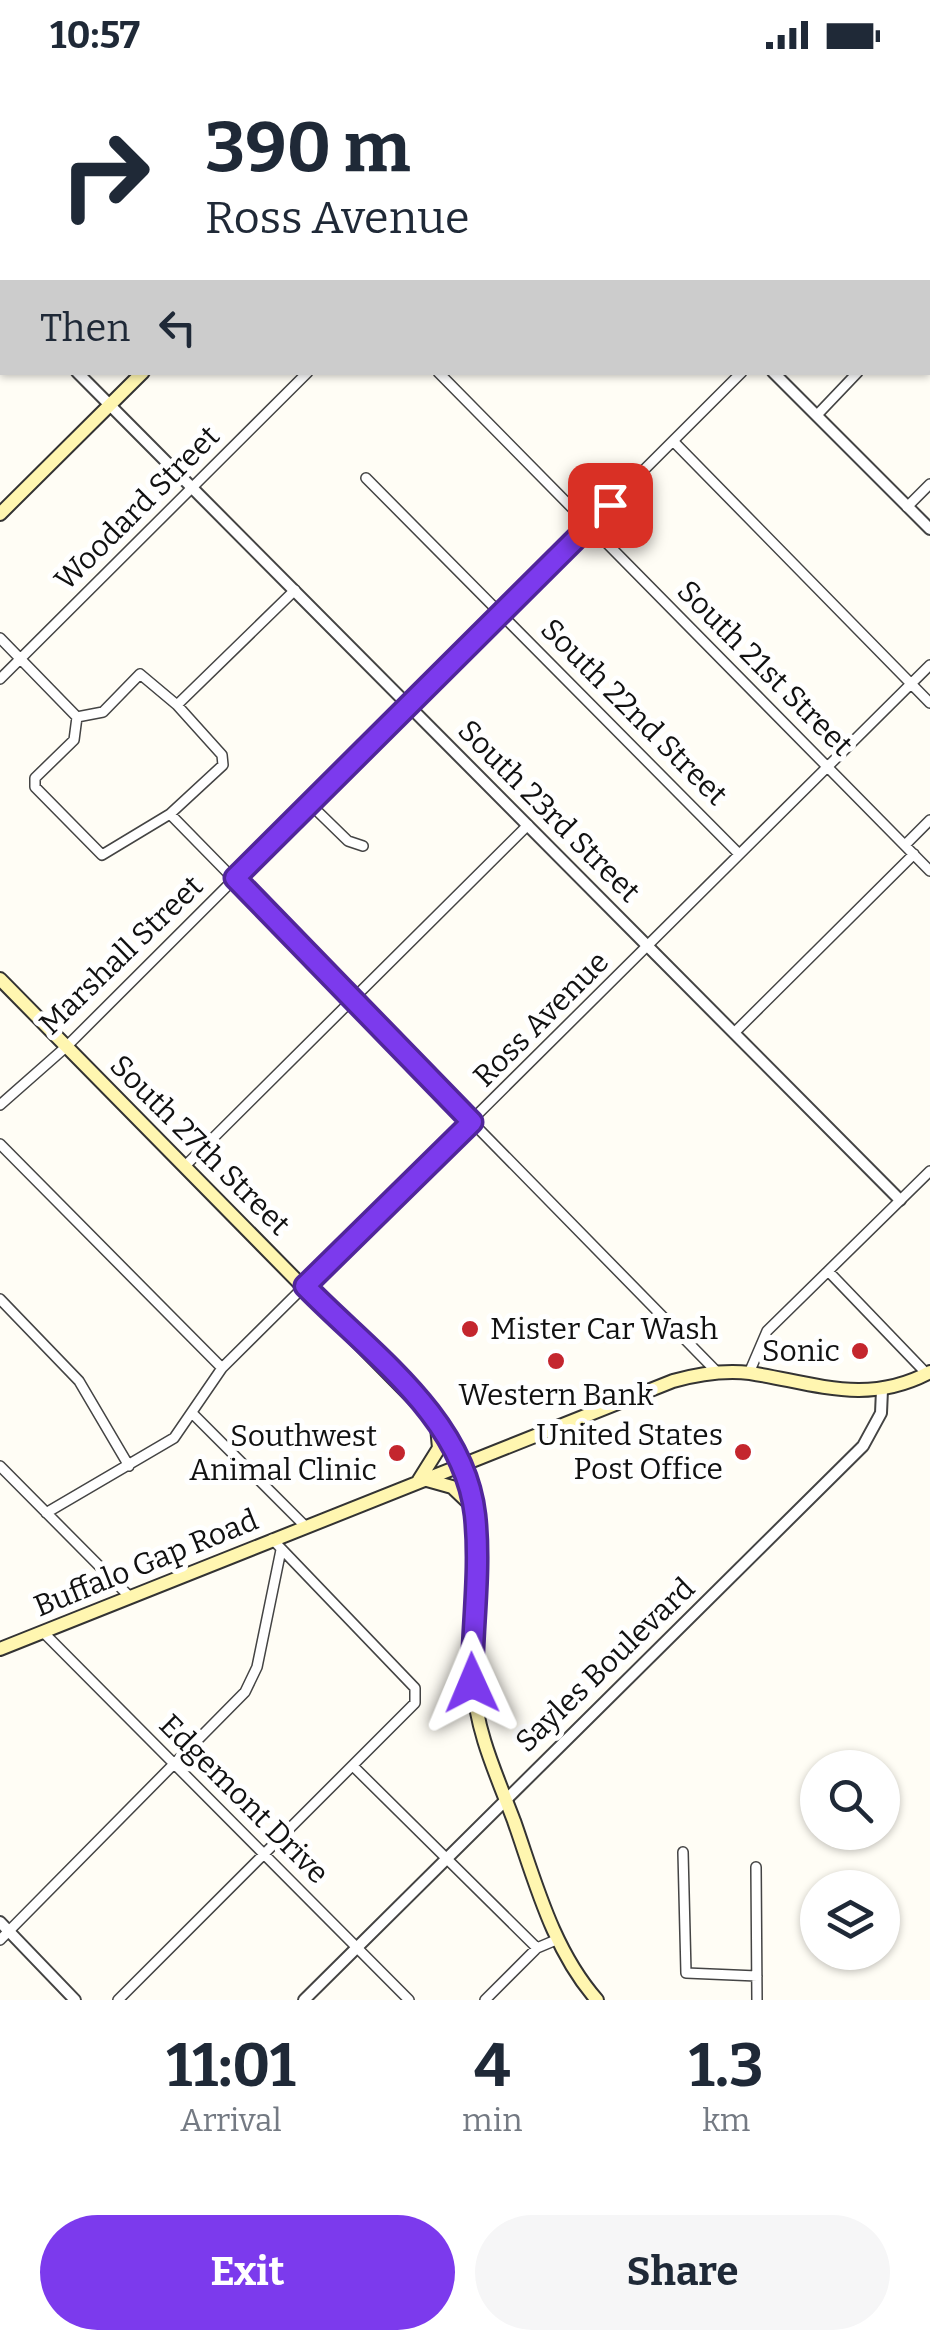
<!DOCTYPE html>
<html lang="en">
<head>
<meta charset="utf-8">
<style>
  body { margin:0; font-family:Bitter,serif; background:#f6f6f7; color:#1f2937; height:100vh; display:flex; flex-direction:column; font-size:38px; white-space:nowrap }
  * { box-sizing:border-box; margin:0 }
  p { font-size:32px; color:#747a83 }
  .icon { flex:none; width:55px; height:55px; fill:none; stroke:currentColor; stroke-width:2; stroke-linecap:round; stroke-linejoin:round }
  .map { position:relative; height:1930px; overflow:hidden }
  .side { display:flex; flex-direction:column; background:#fff; flex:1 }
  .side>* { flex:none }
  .guide { position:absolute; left:0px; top:0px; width:930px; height:305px; box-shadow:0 2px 8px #0004; background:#fff; color:#1f2937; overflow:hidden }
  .controls { position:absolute; left:800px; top:1680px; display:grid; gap:20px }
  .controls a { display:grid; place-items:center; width:100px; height:100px; border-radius:50%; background:#fff; box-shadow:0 2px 8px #0004; font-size:50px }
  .pin { position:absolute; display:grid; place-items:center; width:85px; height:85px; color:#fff; margin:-42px; border-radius:20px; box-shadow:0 5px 15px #0006 }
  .me { position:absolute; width:110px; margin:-55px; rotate:359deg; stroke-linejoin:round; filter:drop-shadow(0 0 8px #0008) }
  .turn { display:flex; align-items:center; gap:35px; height:210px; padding:0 40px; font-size:45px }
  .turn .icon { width:130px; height:130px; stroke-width:2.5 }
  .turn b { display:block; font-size:70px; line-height:85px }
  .then { display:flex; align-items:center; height:95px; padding:0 40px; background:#0003; gap:20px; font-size:38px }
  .eta { display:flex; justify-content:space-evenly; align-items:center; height:170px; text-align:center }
  .eta b { font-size:60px; font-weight:700; line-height:70px }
  .button { display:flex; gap:20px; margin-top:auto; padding:20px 40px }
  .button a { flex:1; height:115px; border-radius:60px; background:#7c3aed; color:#fff; font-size:40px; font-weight:700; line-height:115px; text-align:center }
  .button a+a { background:#f6f6f7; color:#1f2937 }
  .status { display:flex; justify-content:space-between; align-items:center; height:70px; padding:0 50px; background:#fff; direction:ltr }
  .status svg { height:28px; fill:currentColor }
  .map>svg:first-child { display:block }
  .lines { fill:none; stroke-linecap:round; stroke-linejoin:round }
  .minor-casing { stroke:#444; stroke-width:12 }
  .tertiary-casing { stroke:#444; stroke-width:14 }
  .secondary-casing { stroke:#333; stroke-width:16 }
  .minor { stroke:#fff; stroke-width:9 }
  .tertiary { stroke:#fff; stroke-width:10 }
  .secondary { stroke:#fff6b0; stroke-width:12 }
  .route-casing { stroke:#51269a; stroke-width:25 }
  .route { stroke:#7c3aed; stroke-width:18 }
  .poi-dot { fill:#c4262e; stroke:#fff; stroke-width:4 }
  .labels { text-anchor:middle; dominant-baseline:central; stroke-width:10; stroke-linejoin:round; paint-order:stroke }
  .street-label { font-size:30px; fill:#111; stroke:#fff }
  .poi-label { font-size:30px; fill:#111; stroke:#fff; text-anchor:end }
</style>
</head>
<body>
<div class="status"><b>10:57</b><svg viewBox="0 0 49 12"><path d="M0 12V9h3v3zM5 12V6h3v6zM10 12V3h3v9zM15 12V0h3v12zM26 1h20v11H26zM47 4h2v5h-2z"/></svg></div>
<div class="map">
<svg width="930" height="1930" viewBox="0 0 930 1930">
  <rect width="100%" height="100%" fill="#fffdf5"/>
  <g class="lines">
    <defs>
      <path id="minor" d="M67,0L69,2
        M226,0L228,2
        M393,0L395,2
        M633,2L636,0
        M818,2L821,0
        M928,60L930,58
        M0,91L2,93
        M928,108L930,110
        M928,232L930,229
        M438,302L930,801
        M817,345L858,302
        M673,371L930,633
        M366,408L739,784
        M907,437L930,414
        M0,568L77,647L103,642L140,604L177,635
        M0,609L308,302
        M77,647L74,670L35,708V717L102,785L170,744L717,1302
        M309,733L348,771L363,776
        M170,744L223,695L222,685L177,635L295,520
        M905,775L930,750
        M734,963L914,784
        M0,1035L67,976L742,302
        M0,1074L222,1298
        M185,1096L528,755
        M828,1201L927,1304
        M0,1229L79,1311L129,1396
        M749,1303L767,1261L930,1101
        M194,1345L305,1456
        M0,1396L130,1527
        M46,1443L174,1368L222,1298L930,595
        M43,1562L409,1930
        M353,1696L537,1878
        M683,1782L686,1903L757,1906
        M756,1797L757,1930
        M0,1870L245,1622L257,1597L281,1480
        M118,1930L415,1633V1618L272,1469
        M485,1930L537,1878L556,1870"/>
      <path id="tertiary" d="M502,0L503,2
        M0,248L2,250
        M77,302L900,1130
        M773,302L930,459
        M0,1852L75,1930
        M304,1930L863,1376L881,1343L882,1320"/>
      <path id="secondary" d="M447,2L449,0
        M0,444L143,302
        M0,909L443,1359C494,1445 466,1519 473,1612C476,1662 497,1706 514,1751C536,1814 553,1880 597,1930
        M419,1410L439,1378L437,1357
        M427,1410L452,1417L473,1437
        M0,1579L673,1311C698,1304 724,1300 750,1303C814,1313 867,1336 930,1302"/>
    </defs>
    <!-- minor casing -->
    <use href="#minor" class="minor-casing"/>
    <!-- tertiary casing -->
    <use href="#tertiary" class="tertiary-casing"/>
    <!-- secondary casing -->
    <use href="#secondary" class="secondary-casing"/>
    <!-- minor -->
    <use href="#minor" class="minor"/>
    <!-- tertiary -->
    <use href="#tertiary" class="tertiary"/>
    <!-- secondary -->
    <use href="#secondary" class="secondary"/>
  </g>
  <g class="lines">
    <defs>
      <path id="route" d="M472,1613C472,1558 481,1500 475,1445C464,1347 369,1282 305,1216L472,1052L235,808L610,435"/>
    </defs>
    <!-- route casing -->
    <use href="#route" class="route-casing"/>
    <!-- route -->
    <use href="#route" class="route"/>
  </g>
  <!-- markers -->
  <g class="poi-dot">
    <circle cx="470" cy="1259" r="10"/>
    <circle cx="860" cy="1281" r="10"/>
    <circle cx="556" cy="1291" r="10"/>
    <circle cx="743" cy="1382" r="10"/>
    <circle cx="397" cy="1383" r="10"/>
  </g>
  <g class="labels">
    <!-- street labels -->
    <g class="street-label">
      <text transform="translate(137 438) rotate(-45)">Woodard Street</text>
      <text transform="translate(765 598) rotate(45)">South 21st Street</text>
      <text transform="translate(634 642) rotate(45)">South 22nd Street</text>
      <text transform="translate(549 741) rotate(45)">South 23rd Street</text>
      <text transform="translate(121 885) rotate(-44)">Marshall Street</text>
      <text transform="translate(541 949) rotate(-45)">Ross Avenue</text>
      <text transform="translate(200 1075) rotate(45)">South 27th Street</text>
      <text transform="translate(146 1493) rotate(-22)">Buffalo Gap Road</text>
      <text transform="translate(605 1595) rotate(-44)">Sayles Boulevard</text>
      <text transform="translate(244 1729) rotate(45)">Edgemont Drive</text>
    </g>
    <!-- poi labels -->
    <g class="poi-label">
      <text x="490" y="1259" text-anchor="start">Mister Car Wash</text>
      <text x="840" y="1281">Sonic</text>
      <text x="556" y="1325" text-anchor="middle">Western Bank</text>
      <text x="723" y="1365">United States<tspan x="723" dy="34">Post Office</tspan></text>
      <text x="377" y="1366">Southwest<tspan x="377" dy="34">Animal Clinic</tspan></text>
    </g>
  </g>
</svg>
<div class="controls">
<a><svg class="icon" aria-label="search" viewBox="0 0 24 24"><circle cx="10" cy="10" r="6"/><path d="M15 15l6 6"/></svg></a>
<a><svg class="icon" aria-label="layers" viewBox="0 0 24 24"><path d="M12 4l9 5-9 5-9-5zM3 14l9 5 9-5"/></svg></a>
</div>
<div class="pin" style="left:610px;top:435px;background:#d93025"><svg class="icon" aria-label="arrive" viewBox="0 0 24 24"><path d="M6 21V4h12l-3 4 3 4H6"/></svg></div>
<svg class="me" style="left:472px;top:1613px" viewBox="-20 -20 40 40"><path d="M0-17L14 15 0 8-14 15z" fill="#7c3aed" stroke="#fff" stroke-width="4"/></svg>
<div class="guide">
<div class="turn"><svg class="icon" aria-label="right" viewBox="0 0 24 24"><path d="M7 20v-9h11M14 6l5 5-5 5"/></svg><div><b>390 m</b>Ross Avenue</div></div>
<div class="then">Then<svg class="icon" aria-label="left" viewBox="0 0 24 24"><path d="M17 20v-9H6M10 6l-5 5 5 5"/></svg></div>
</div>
</div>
<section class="side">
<div class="eta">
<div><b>11:01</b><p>Arrival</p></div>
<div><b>4</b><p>min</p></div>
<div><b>1.3</b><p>km</p></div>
</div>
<div class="button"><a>Exit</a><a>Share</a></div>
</section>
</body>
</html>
